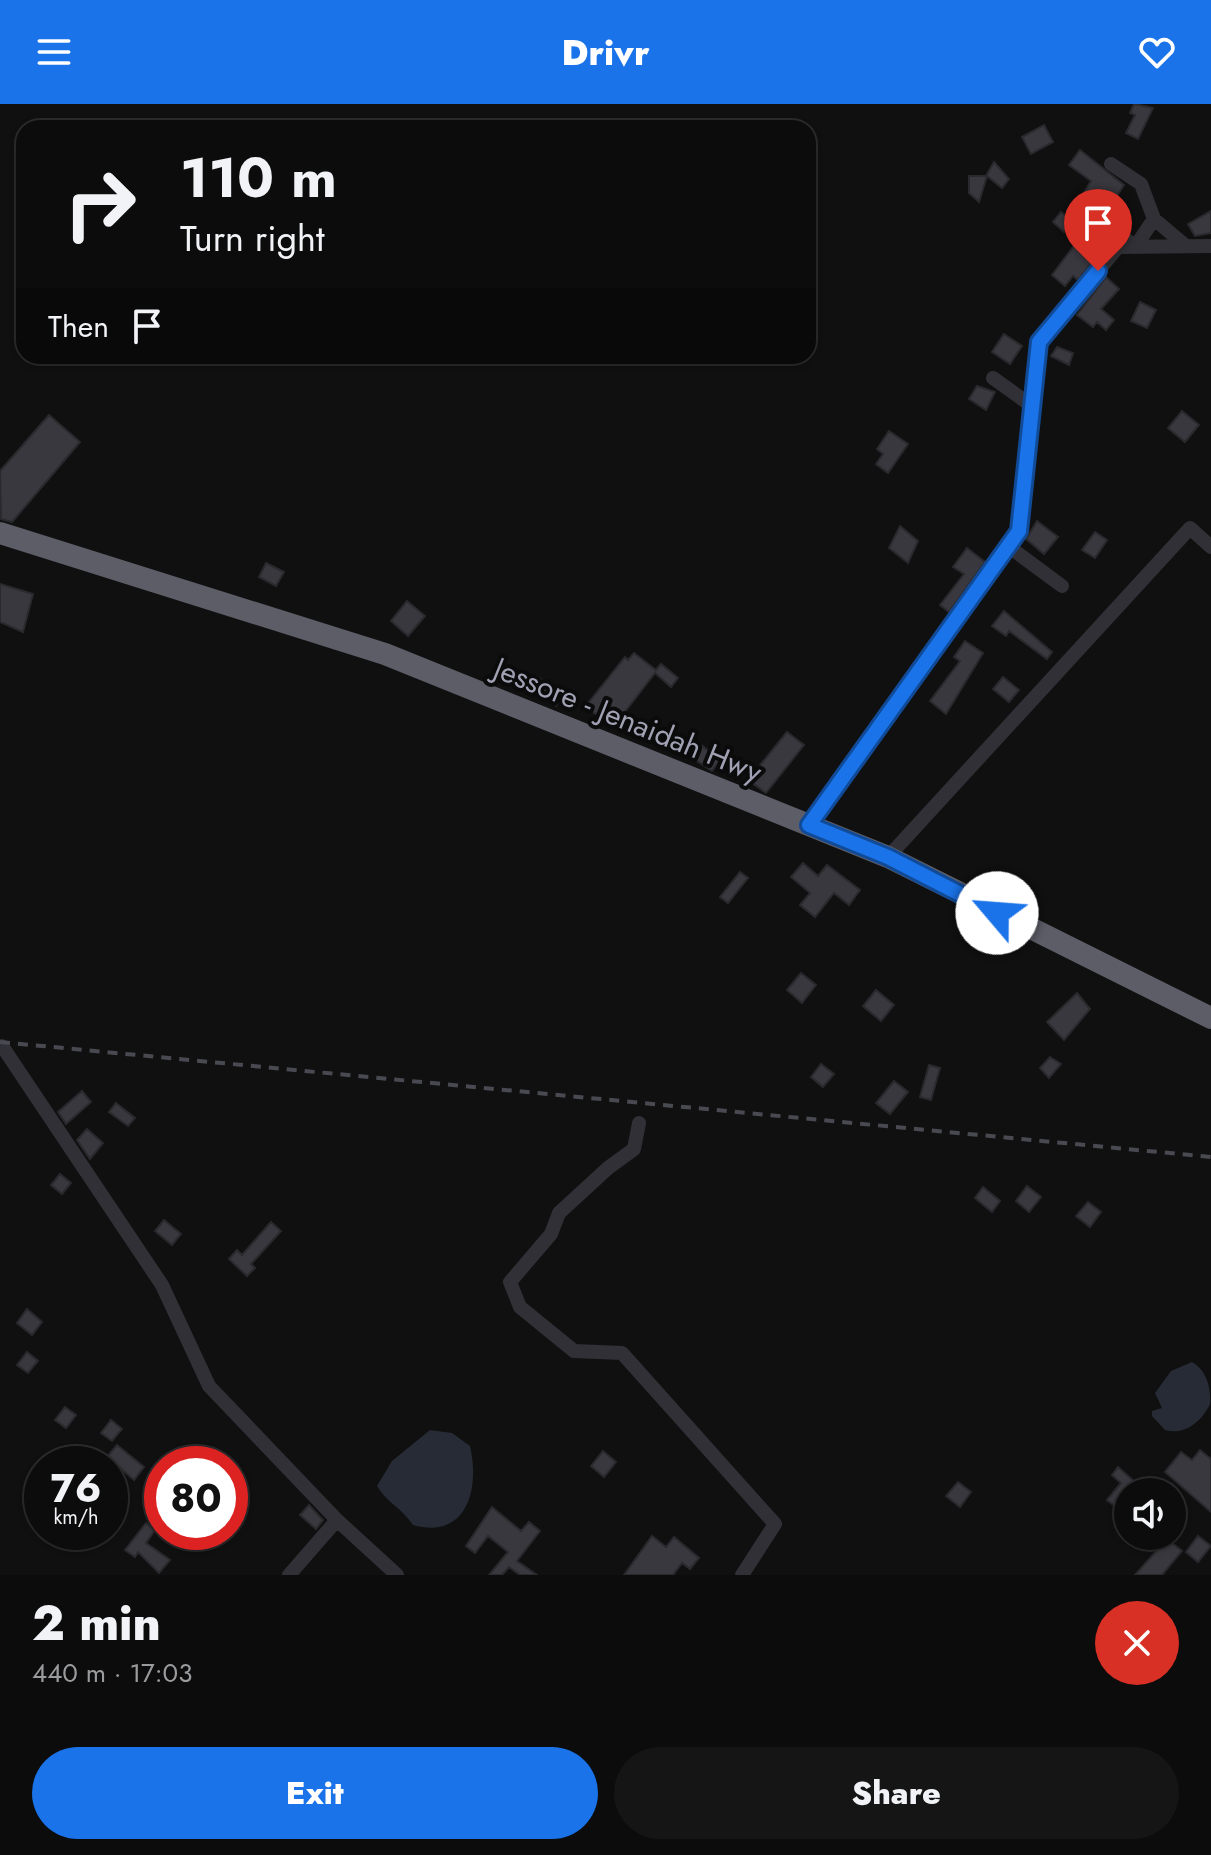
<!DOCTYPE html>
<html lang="en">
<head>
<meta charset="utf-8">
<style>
  body { margin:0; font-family:Jost,sans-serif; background:#151516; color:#f1f3f6; height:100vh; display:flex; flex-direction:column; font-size:30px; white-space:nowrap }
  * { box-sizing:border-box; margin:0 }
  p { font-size:26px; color:#9a9b9d }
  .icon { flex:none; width:44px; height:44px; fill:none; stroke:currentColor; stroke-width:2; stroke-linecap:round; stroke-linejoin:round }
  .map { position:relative; height:1471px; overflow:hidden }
  .side { display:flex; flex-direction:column; background:#0c0c0d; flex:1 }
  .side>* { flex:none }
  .top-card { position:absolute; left:16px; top:16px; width:800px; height:244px; border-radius:24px; box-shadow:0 2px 6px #0004,0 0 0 2px #2c2c2e; background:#0c0c0d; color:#f1f3f6; overflow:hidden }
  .fabs { position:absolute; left:1114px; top:1374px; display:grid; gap:16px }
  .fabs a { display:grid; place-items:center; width:72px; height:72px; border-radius:50%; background:#0c0c0d; box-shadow:0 2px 6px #0004,0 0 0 2px #2c2c2e; font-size:40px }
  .speed { position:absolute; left:24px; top:1342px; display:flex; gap:16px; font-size:40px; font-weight:700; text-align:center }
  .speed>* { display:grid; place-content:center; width:104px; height:104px; border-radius:50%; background:#0c0c0d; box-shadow:0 2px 6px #0004,0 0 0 2px #2c2c2e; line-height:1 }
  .speed small { font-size:20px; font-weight:400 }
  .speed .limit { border:12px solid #d22; background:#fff; color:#111 }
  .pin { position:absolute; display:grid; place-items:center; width:68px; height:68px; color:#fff; margin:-82px -34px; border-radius:50% 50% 50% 0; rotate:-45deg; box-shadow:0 0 8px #0007 }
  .pin .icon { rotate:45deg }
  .me { position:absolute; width:88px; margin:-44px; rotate:297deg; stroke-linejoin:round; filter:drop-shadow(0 0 6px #0008) }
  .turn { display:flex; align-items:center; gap:28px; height:168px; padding:0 32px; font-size:36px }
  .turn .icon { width:104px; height:104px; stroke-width:2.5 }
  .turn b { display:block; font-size:56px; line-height:68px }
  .then { display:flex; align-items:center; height:76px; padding:0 32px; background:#0003; gap:16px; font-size:30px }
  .round { display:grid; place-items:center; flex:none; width:84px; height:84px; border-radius:42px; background:#151516 }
  .headline { display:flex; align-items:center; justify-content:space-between; height:136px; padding:0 32px }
  h1 { font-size:48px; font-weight:800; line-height:60px }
  .button { display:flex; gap:16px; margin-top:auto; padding:16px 32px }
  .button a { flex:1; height:92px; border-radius:48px; background:#1a73e8; color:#fff; font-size:32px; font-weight:800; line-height:92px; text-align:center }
  .button a+a { background:#151516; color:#f1f3f6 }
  header { display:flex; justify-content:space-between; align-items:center; height:104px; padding:0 32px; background:#1a73e8; color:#fff; font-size:36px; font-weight:800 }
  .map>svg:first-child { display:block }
  .water { fill:#262b35 }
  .building { fill:#39383e; stroke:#2a292d; stroke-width:2 }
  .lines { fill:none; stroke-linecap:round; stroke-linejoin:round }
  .minor { stroke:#313036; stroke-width:14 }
  .highway { stroke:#5c5d67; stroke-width:22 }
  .rail { stroke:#494a51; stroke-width:4; stroke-dasharray:10 8; stroke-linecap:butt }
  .route-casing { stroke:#114b97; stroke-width:20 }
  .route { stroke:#1a73e8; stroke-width:14 }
  .labels { text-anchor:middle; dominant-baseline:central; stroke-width:8; stroke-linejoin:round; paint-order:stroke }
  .street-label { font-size:30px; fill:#a0a2b3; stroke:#0b0b0c }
</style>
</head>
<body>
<header><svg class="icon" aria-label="menu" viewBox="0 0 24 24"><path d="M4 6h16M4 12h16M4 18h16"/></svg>Drivr<svg class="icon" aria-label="heart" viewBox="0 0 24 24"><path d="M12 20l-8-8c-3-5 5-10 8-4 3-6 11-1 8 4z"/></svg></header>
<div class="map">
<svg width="1211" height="1471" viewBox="0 0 1211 1471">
  <rect width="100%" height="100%" fill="#101011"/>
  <!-- water -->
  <path class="water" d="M1192,1258C1207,1267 1211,1283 1210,1300C1202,1317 1185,1332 1165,1326L1152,1312V1307L1162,1304L1155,1289L1171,1267Z
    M430,1326L452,1329L470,1342C480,1385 467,1436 413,1421C403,1405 386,1398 377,1382L392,1357Z"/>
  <!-- building -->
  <path class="building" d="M1134,0L1153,4L1138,35L1126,29L1135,11L1130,9Z
    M1044,21L1053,38L1031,50L1022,33Z
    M1080,46L1124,81L1115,95L1104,88L1097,99L1083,90L1091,77L1069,61Z
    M994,58L1009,75L1002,84L987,72L979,98L969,89V72H986Z
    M1211,107V129L1195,132L1188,120Z
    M1061,108L1073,117L1064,128L1053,118Z
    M1076,139L1095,155L1078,176L1073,172L1065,182L1052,171Z
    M1106,173L1119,185L1101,205L1114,216L1106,226L1097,218L1093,223L1077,211Z
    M1140,198L1156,206L1147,224L1131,217Z
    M1004,230L1022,242L1010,260L992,248Z
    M1057,243L1073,249L1069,261L1051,252Z
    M977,282L995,288L986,306L969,295Z
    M1182,307L1199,321L1185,338L1168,324Z
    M49,311L80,338L12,418L1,415L0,367Z
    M889,327L908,340L888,369L876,360L883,350L877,345Z
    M1037,417L1058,433L1044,450L1026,435Z
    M900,422L918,437L908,459L889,444Z
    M1095,428L1107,436L1095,454L1082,446Z
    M967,444L985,458L949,508L940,501L964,470L953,463Z
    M266,459L284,468L276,482L259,473Z
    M0,480L33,490L23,528L0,518Z
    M407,497L425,512L408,532L391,517Z
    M1004,507L1052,548L1047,555L1009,527L1006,532L992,522Z
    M965,537L983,549L946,610L930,597L960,557L954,553Z
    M634,549L656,566L661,560L678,574L671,583L655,569L614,622L585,603L625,553L628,556Z
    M537,572L563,593L556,602L529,582Z
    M1003,573L1019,586L1009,598L993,585Z
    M787,628L804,641L766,689L748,676Z
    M690,632L720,656L712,667L679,645Z
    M803,759L818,772L827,761L860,786L849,801L834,789L815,813L800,801L810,789L791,773Z
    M740,768L748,774L728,799L720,793Z
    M801,869L816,881L802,899L787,886Z
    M876,886L894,901L881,917L863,902Z
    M1077,889L1090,905L1064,936L1047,918Z
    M1050,953L1061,960L1049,974L1040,964Z
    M821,960L834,970L823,983L811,973Z
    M929,961L940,964L931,996L920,993Z
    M894,977L908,988L890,1010L876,999Z
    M82,987L91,998L66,1020L58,1008Z
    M116,999L135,1014L128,1022L109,1008Z
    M87,1025L103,1039L90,1055L77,1036Z
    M60,1070L71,1079L62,1090L51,1081Z
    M1027,1082L1041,1093L1029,1108L1016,1097Z
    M983,1083L1000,1097L992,1108L975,1094Z
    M1088,1098L1101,1108L1090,1123L1076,1112Z
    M164,1116L181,1130L172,1141L155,1127Z
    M271,1118L281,1127L251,1160L255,1164L247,1172L229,1155L237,1146L242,1151Z
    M27,1205L42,1218L32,1231L17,1219Z
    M27,1248L38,1257L28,1269L17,1261Z
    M65,1303L76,1311L66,1324L55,1316Z
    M111,1316L122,1325L112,1337L101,1329Z
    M117,1341L144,1363L134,1376L107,1353Z
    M1200,1346L1211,1355V1408L1165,1368L1181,1348L1192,1356Z
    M603,1347L616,1358L604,1373L591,1362Z
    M1118,1363L1146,1388H1128V1394L1119,1405L1107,1396L1121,1379L1112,1371Z
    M958,1378L971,1388L960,1403L946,1392Z
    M309,1401L323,1416L316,1425L300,1411Z
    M492,1403L521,1427L529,1418L540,1427L517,1457L537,1471H520L509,1463L502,1471H489L508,1448L488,1432L475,1449L466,1442Z
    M146,1419L155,1426L146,1439L170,1456L159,1469L138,1448L135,1453L125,1446Z
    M652,1432L666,1443L674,1433L699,1454L690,1465L682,1459L673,1471H624Z
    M1198,1432L1211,1442L1198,1458L1186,1448Z
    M1167,1435L1182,1447L1162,1471H1135Z"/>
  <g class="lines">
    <!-- minor -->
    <path class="minor" d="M1111,60L1141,80L1154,115
      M1113,124L1135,143L1154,115L1186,142
      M993,274L1032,302
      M1008,442L1062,482
      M809,721L1019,427L1039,238L1118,143L1211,142
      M888,753L1190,424L1211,443
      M2,942L162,1181L209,1282L337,1416L397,1471
      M639,1019L634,1045L608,1064L559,1109L551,1130L510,1178L520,1203L574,1247L622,1249L775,1420L742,1471
      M289,1471L337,1416"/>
    <!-- highway -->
    <path class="highway" d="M0,429L385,550L888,753L1211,914"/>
    <!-- rail -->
    <path class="rail" d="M0,938L1211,1053"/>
  </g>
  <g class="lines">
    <defs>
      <path id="route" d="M997,809L888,753L809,721L1019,427L1039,238L1098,167"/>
    </defs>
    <!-- route casing -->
    <use href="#route" class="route-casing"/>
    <!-- route -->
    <use href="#route" class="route"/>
  </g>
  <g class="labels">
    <!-- street labels -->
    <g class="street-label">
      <text transform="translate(628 616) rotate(22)">Jessore - Jenaidah Hwy</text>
    </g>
  </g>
</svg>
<div class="fabs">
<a><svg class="icon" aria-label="sound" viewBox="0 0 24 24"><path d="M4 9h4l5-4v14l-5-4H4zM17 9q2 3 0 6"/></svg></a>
</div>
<div class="speed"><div>76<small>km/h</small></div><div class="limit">80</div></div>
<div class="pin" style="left:1098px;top:167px;background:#d93025"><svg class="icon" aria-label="arrive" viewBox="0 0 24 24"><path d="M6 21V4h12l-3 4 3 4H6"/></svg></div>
<svg class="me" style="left:997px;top:809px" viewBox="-20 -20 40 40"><circle r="19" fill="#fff"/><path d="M0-13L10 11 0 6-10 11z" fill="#1a73e8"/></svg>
<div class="top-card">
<div class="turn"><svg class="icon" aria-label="right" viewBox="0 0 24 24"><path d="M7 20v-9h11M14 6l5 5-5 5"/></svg><div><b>110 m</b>Turn right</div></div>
<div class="then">Then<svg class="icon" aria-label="arrive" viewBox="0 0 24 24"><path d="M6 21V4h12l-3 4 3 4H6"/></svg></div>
</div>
</div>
<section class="side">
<div class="headline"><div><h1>2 min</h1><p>440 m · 17:03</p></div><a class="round" style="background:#d93025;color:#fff"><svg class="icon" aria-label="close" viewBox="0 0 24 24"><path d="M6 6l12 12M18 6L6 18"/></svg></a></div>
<div class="button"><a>Exit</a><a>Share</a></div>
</section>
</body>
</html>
